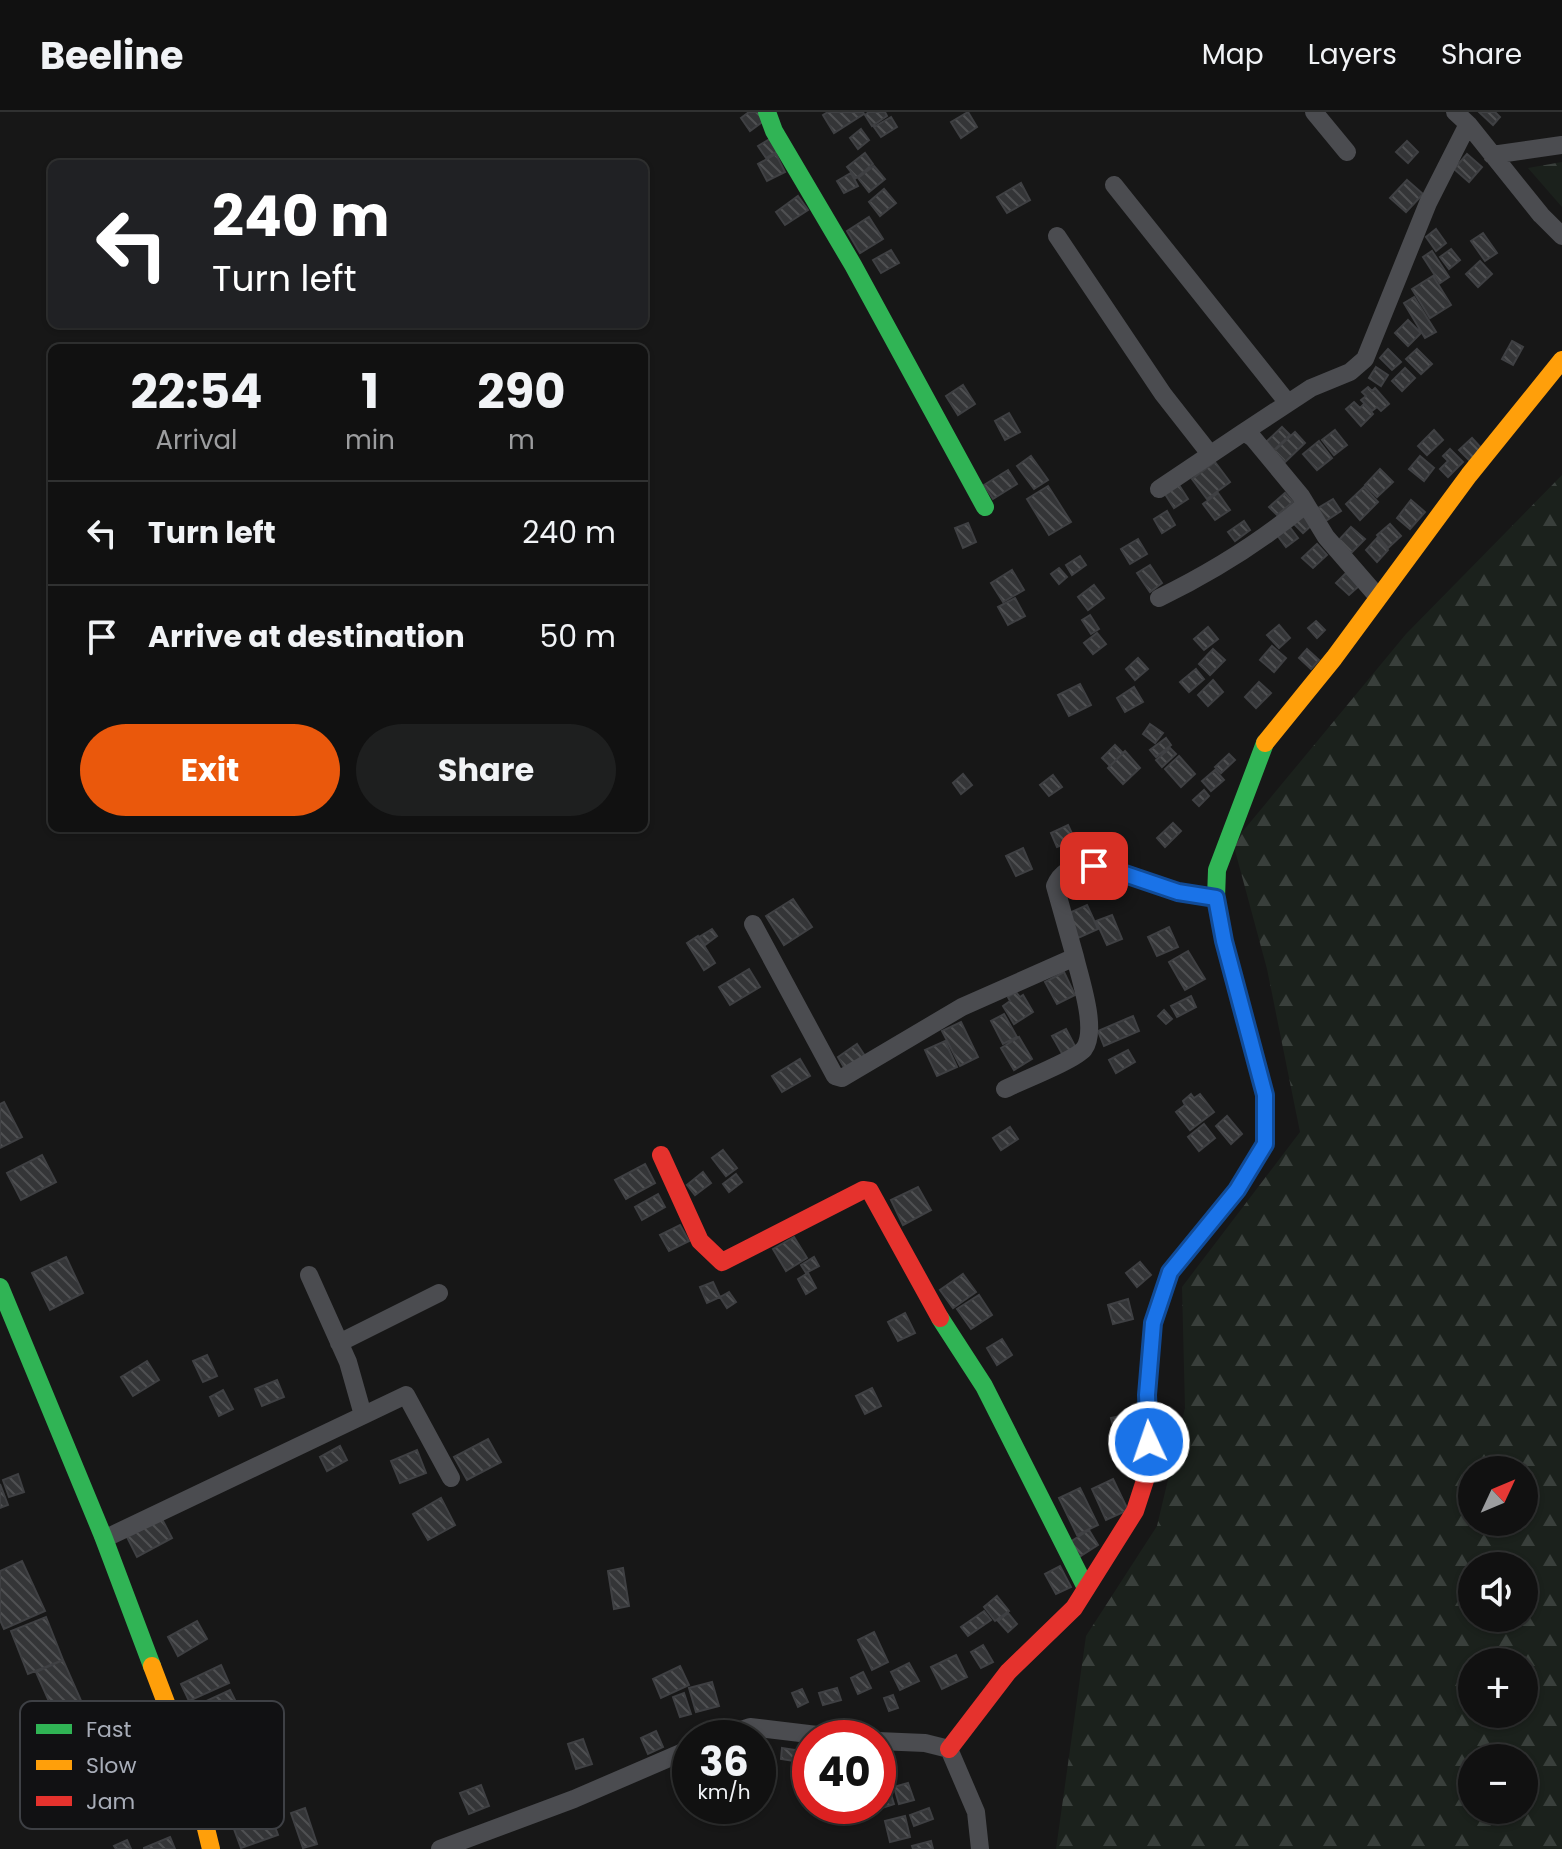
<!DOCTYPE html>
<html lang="en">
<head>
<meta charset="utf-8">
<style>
  body { margin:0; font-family:Poppins,sans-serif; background:#1e1f1f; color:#f1f3f6; height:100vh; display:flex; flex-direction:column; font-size:30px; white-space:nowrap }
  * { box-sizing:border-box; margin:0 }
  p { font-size:26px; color:#9c9d9f }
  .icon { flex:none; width:44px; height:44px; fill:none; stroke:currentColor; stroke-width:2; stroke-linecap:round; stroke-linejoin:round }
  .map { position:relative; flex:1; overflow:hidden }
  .side { position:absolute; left:48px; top:232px; width:600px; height:488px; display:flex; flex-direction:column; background:#111; border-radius:12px; box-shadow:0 2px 6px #0004,0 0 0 2px #303131 }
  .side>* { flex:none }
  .hud { position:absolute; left:48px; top:48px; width:600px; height:168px; border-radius:12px; box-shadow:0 2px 6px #0004,0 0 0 2px #303131; background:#202124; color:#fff; overflow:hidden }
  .needle { width:52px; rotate:46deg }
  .tools { position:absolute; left:1458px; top:1344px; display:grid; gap:16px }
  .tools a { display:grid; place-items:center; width:80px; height:80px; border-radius:50%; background:#111; box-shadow:0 2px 6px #0004,0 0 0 2px #303131; font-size:40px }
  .speed { position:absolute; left:672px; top:1608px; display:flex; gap:16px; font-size:40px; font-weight:700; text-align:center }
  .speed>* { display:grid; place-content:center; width:104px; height:104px; border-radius:50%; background:#111; box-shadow:0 2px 6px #0004,0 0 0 2px #303131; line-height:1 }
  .speed small { font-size:20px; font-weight:400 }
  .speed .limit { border:12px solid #d22; background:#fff; color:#111 }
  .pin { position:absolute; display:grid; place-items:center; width:68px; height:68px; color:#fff; margin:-34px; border-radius:16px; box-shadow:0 4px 12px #0006 }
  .me { position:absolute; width:88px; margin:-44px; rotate:357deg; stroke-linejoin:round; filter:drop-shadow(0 0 6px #0008) }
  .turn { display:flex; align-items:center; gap:28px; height:168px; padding:0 32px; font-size:36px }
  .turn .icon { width:104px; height:104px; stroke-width:2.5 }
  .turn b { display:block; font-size:56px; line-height:68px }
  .eta { display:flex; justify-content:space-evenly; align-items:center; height:136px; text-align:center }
  .eta b { font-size:48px; font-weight:700; line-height:56px }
  .primary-button { display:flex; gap:16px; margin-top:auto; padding:16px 32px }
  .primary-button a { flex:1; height:92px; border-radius:48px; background:#ea580c; color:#fff; font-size:32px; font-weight:700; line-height:92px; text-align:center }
  .primary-button a+a { background:#1e1f1f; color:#f1f3f6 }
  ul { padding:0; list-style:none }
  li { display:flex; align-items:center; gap:24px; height:104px; padding:0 32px; border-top:2px solid #303131 }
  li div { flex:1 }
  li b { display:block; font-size:30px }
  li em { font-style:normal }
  header { display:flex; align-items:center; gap:48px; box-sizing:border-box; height:112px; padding:0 40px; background:#111; border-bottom:2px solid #303131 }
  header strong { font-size:38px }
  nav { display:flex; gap:44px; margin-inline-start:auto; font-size:28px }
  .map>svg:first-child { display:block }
  .forest { fill:url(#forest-firs); fill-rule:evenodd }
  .building { fill:url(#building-back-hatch); stroke:#3f4043; stroke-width:2 }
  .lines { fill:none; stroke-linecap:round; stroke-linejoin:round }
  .street { stroke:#4b4c50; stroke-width:18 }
  .fast { stroke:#30b455; stroke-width:18 }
  .slow { stroke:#ff9f0a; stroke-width:18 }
  .jam { stroke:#e5322d; stroke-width:18 }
  .route-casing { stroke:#114b97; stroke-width:20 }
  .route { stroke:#1a73e8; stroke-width:14 }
  .key { fill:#111113; stroke:#3e4045; stroke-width:2 }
  .key-label { font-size:22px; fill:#a8adb8 }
</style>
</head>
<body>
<header>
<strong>Beeline</strong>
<nav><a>Map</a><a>Layers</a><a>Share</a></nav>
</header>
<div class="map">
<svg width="1562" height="1737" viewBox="0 0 1562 1737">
  <defs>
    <pattern id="forest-firs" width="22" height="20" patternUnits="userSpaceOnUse" patternTransform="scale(2)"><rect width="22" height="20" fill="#1b211c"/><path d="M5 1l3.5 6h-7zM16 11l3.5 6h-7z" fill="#393f3b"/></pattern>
    <pattern id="building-back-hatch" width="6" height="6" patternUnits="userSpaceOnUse" patternTransform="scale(2)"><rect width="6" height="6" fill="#343537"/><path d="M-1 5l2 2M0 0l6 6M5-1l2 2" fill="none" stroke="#4f5052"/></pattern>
  </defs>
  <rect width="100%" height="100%" fill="#171717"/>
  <!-- forest -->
  <path class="forest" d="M1562,50V95L1528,56Z
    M1562,363V1737H1056L1086,1524L1157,1414L1185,1296L1182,1175L1300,1020L1267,857L1233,731L1406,522ZM1472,1358H1524V1410H1472ZM1472,1454H1524V1506H1472ZM1472,1550H1524V1602H1472ZM1472,1646H1524V1698H1472Z"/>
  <!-- building -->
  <path class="building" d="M749,0H759L765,8L750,19L741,6Z
    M828,0H863L864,2L834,21L823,3Z
    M869,0H885L887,4L872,14L865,3Z
    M968,0L977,15L961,26L951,10Z
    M1479,0H1495L1500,5L1493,13Z
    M891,5L897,15L881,25L874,15Z
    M861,17L869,28L858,37L850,26Z
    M773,25L781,37L766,46L758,34Z
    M1407,29L1418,40L1408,51L1396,40Z
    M865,41L873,52L856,66L847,55Z
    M776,42L785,60L767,69L758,52Z
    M1467,42L1482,55L1469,70L1454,57Z
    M874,54L885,67L869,80L858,66Z
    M851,61L858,74L844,81L837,69Z
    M1407,68L1423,82L1406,100L1390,86Z
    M1021,71L1030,88L1007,101L997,85Z
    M884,77L896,91L880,104L869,90Z
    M798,84L808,98L785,113L776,100Z
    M869,105L883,127L860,141L847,119Z
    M1436,117L1446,131L1436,139L1426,125Z
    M1483,121L1497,141L1485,149L1471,129Z
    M1451,137L1460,148L1449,157L1440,145Z
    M891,138L899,151L881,161L873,148Z
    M1432,139L1449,165L1440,171L1423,145Z
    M1480,149L1492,162L1478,175L1466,162Z
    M1433,164L1451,193L1430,206L1412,177Z
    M1414,185L1436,220L1425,226L1404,191Z
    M1408,208L1421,221L1408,234L1395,221Z
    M1512,229L1523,235L1513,253L1502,247Z
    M1388,237L1401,250L1392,258L1380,246Z
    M1417,237L1432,252L1421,262L1406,247Z
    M1376,255L1388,263L1381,274L1369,266Z
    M1405,256L1415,266L1402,279L1392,269Z
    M963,273L975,292L958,303L946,284Z
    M1368,275L1372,279L1375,276L1389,292L1381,299L1377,295L1372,299L1361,288L1366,284L1362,280Z
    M1354,290L1360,296L1364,292L1373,302L1361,314L1346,297Z
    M1009,301L1020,320L1005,328L995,309Z
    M1282,315L1290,323L1274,338L1266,330Z
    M1335,318L1347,333L1334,343L1322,328Z
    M1434,318L1443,328L1427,343L1418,334Z
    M1295,320L1305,331L1285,350L1274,339Z
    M1472,326L1483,338L1471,350L1459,338Z
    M1319,329L1332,346L1317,358L1303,342Z
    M1450,337L1463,350L1448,365L1440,357L1448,349L1443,344Z
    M1031,344L1048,368L1034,377L1017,354Z
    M1420,344L1434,356L1424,369L1409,357Z
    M1215,350L1230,370L1207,387L1192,367Z
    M1380,357L1393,370L1377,385L1365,373Z
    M1008,358L1017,372L993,387L984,373Z
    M1179,373L1188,387L1174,396L1165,382Z
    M1048,374L1071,410L1049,423L1027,387Z
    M1364,375L1378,390L1360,408L1346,392Z
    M1218,381L1230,398L1215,408L1203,392Z
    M1285,381L1293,390L1277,403L1269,395Z
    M1333,387L1341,399L1321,412L1313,399Z
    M1411,388L1425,400L1410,417L1397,406Z
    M1167,399L1175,413L1162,421L1154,407Z
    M1302,402L1313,412L1303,421L1293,411Z
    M1244,409L1250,418L1235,429L1228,420Z
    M968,411L976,430L963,436L955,416Z
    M1390,412L1401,424L1388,436L1377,423Z
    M1289,414L1298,426L1286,435L1277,423Z
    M1351,415L1365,427L1351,441L1338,429Z
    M1377,426L1388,438L1377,450L1366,438Z
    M1138,427L1147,442L1130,452L1121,437Z
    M1317,432L1327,443L1313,456L1302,446Z
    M1080,444L1086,453L1072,463L1066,453Z
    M1150,453L1162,471L1150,480L1137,461Z
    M1059,456L1067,465L1059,472L1051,462Z
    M1012,458L1024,478L1003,490L991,471Z
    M1346,461L1359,474L1349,483L1336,471Z
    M1094,473L1104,486L1088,498L1078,485Z
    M1015,486L1025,504L1008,513L998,495Z
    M1090,503L1099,517L1091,522L1082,508Z
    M1316,509L1325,518L1317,526L1308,516Z
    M1279,513L1290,526L1279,536L1267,523Z
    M1208,515L1218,527L1204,538L1194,527Z
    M1097,521L1106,532L1093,542L1084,531Z
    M1272,534L1286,546L1274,560L1260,548Z
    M1213,537L1225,548L1210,563L1199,552Z
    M1307,537L1319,548L1311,557L1299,546Z
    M1138,546L1148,557L1135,568L1126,557Z
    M1196,557L1204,567L1189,580L1180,570Z
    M1213,568L1223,580L1208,594L1198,583Z
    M1259,570L1271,581L1256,596L1245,585Z
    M1080,572L1091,593L1069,604L1058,583Z
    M1134,575L1143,590L1125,600L1117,586Z
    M1150,612L1163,621L1155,631L1143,622Z
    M1166,626L1171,633L1156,645L1150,638Z
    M1115,633L1123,641L1110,654L1102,646Z
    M1170,636L1176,642L1162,655L1156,648Z
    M1125,639L1140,656L1123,672L1108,656Z
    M1229,642L1235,648L1221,661L1215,655Z
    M1179,644L1195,662L1181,675L1165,657Z
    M1215,658L1224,668L1211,679L1202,669Z
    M963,662L972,673L961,682L953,671Z
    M1053,663L1062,675L1049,684L1040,673Z
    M1204,678L1209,684L1199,694L1193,688Z
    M1173,711L1181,719L1165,735L1157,726Z
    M1068,713L1075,728L1057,735L1051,721Z
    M1023,736L1032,757L1016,764L1006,744Z
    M793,787L812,815L784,833L766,804Z
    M1087,793L1098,817L1078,826L1067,802Z
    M1112,803L1122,827L1107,833L1096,809Z
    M1169,815L1178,835L1157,844L1148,825Z
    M712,817L717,824L705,833L699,825Z
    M698,824L715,851L704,858L687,831Z
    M1188,839L1205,867L1185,878L1169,850Z
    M749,857L760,875L730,893L719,875Z
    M1064,860L1075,883L1057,892L1045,870Z
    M1016,880L1020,885L1023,883L1033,900L1014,912L1003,894L1010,889L1008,885Z
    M1191,884L1196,895L1177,905L1171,894Z
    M1164,898L1172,907L1166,912L1158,904Z
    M1004,902L1017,925L1003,932L991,909Z
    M1133,904L1139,919L1104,934L1098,919Z
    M961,910L978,945L960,954L942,919Z
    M1066,917L1077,938L1064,945L1052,924Z
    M1019,925L1032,947L1014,958L1001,936Z
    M945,929L957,955L937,964L925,938Z
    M857,932L865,944L845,957L838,945Z
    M1128,938L1135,950L1116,961L1109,948Z
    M800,947L810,964L782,980L772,964Z
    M1191,982L1194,986L1200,982L1214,1000L1190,1018L1176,1000L1185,993L1183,989Z
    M4,990L22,1025L0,1036V992Z
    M1227,1004L1242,1022L1231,1032L1216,1014Z
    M1204,1012L1215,1026L1199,1039L1188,1025Z
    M1010,1015L1018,1027L1001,1038L993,1026Z
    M723,1038L737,1056L726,1064L712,1046Z
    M42,1043L56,1070L21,1088L7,1061Z
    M645,1052L655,1071L626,1087L615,1068Z
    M703,1060L711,1071L695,1083L687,1073Z
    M736,1062L742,1070L729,1080L723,1072Z
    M918,1075L931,1098L903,1113L891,1088Z
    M658,1082L665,1095L642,1108L635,1095Z
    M680,1113L689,1129L669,1139L660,1123Z
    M794,1125L807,1146L786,1159L773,1137Z
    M66,1145L83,1181L50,1198L32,1161Z
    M814,1145L819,1154L806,1161L801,1153Z
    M1140,1150L1151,1163L1137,1175L1126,1161Z
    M808,1161L816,1176L806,1182L798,1167Z
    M963,1162L976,1180L953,1196L940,1178Z
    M713,1170L720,1185L707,1191L700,1175Z
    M729,1180L736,1190L727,1196L720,1185Z
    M979,1183L992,1203L971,1217L957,1197Z
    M1128,1187L1133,1207L1113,1212L1108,1193Z
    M905,1201L915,1221L898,1229L888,1210Z
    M1002,1227L1012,1243L997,1253L987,1236Z
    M207,1243L217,1264L203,1270L193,1249Z
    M147,1249L159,1268L133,1284L121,1265Z
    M277,1268L284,1285L262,1294L255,1277Z
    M872,1276L881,1294L865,1302L856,1284Z
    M223,1278L233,1297L219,1304L210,1285Z
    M1134,1301L1139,1324L1117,1329L1111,1306Z
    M488,1327L501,1350L467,1368L454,1345Z
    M340,1334L347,1348L327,1359L320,1345Z
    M417,1338L426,1361L400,1371L391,1349Z
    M18,1362L24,1380L9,1385L3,1368Z
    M1113,1367L1128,1398L1106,1408L1092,1377Z
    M0,1372L8,1393L0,1396Z
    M1080,1376L1098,1413L1077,1423L1059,1386Z
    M441,1386L455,1413L428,1428L413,1402Z
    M162,1407L172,1426L137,1445L127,1425Z
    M1089,1418L1098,1433L1079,1445L1070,1430Z
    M22,1449L45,1499L4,1517L0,1508V1459Z
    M1060,1454L1071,1475L1056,1482L1045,1462Z
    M623,1456L629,1494L614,1497L608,1459Z
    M997,1484L1009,1499L995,1509L984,1495Z
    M984,1499L991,1508L968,1524L961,1515Z
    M1008,1501L1017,1512L1008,1520L998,1509Z
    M46,1505L63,1548L28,1562L11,1519Z
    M197,1509L207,1527L178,1544L168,1525Z
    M874,1520L888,1550L872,1558L858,1528Z
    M983,1533L993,1550L981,1556L971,1540Z
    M956,1543L967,1565L942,1577L931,1555Z
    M63,1548L86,1600L59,1612L36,1560Z
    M909,1551L919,1569L900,1578L891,1560Z
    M221,1553L229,1571L189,1589L181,1572Z
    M680,1554L689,1573L661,1586L653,1567Z
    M863,1560L871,1576L858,1582L851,1566Z
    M712,1570L719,1594L696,1600L689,1576Z
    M837,1576L841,1588L823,1593L819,1581Z
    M802,1577L808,1590L798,1595L792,1581Z
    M230,1578L240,1598L199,1618L189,1597Z
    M684,1581L691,1602L680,1605L673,1585Z
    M893,1583L898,1596L889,1599L884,1586Z
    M656,1619L663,1635L648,1642L641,1626Z
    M583,1627L592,1652L576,1657L568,1632Z
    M782,1636L802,1639L801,1650L781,1647Z
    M883,1658L887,1673L878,1676V1659Z
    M908,1671L914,1688L899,1692L894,1675Z
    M481,1673L489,1694L469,1702L460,1681Z
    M889,1676L894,1692L879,1697L878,1679Z
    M305,1696L317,1732L303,1736L291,1701Z
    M929,1696L933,1707L914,1714L910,1703Z
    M271,1704L278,1723L241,1736L234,1717Z
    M905,1704L910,1725L890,1730L885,1709Z
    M170,1725L175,1737H144V1736Z
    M127,1728L131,1737H116L114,1734Z
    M931,1729L933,1737H913L912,1734Z"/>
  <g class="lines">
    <!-- street -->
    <path class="street" d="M1314,0L1347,40
      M1455,0L1468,12L1541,103L1562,124
      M1492,43L1562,33
      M1114,73L1288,291
      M1057,124L1163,282L1210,342
      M1244,320L1311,276L1350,260L1365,247L1428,91L1468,12
      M1159,377L1244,320L1253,326L1301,384L1326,425L1378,485
      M1159,486C1212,460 1261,430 1306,392
      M753,812L835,964L842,966L962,895L1075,845L1055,774C1073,730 1148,773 1178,780C1190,783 1204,784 1216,786
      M1005,977C1021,969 1075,948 1084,937C1098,918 1080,867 1075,845
      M309,1163L348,1250L363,1303
      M339,1231L439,1181
      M103,1424L106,1426L406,1283L451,1366
      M716,1626L750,1615L842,1626
      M878,1629L925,1631L949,1637L976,1700L980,1737
      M440,1737L574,1687L690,1637"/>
    <!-- fast -->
    <path class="fast" d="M767,0L774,19L853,153L985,395
      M0,1175L103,1424L152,1554
      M940,1206L984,1274L1086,1476
      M1148,1316L1147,1283L1153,1211L1170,1160L1237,1078L1265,1032V983L1224,829L1216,786L1217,758L1265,631"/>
    <!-- slow -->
    <path class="slow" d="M1265,631L1334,546L1469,363L1562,248
      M152,1554L192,1659L211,1737"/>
    <!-- jam -->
    <path class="jam" d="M661,1043L700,1129L722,1150L863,1078L870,1079L940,1206
      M949,1637L1008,1560L1074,1496L1135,1399L1150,1353L1148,1316"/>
  </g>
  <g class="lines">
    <defs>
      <path id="route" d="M1094,754L1113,758L1178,780L1216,786L1224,829L1265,983V1032L1237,1078L1170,1160L1153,1211L1147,1283L1149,1330"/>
    </defs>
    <!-- route casing -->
    <use href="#route" class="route-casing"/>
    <!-- route -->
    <use href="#route" class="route"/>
  </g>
  <!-- legend -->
  <rect x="20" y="1589" width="264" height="128" rx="12" class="key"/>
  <rect x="36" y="1612" width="36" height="10" fill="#30b455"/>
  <rect x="36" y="1648" width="36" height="10" fill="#ff9f0a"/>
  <rect x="36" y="1684" width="36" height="10" fill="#e5322d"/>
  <g class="key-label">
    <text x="86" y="1625">Fast</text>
    <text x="86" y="1661">Slow</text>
    <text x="86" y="1697">Jam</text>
  </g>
</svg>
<div class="tools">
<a><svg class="needle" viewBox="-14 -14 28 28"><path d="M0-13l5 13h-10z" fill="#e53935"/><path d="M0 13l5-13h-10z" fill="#9c9d9f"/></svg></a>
<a><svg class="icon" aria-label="sound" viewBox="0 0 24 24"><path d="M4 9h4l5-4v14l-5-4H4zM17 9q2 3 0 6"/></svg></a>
<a>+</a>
<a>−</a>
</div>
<div class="speed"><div>36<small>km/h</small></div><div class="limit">40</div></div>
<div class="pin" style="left:1094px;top:754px;background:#d93025"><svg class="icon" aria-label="arrive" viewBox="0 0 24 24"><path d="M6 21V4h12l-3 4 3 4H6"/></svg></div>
<svg class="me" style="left:1149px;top:1330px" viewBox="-20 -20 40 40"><circle r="17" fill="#1a73e8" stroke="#fff" stroke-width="3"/><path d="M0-11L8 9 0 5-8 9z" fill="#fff"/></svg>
<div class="hud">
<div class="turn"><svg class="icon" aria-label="left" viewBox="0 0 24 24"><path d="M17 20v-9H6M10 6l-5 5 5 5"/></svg><div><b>240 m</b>Turn left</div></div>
</div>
<section class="side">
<div class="eta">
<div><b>22:54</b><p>Arrival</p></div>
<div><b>1</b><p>min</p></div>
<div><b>290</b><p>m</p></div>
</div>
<ul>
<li><svg class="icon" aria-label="left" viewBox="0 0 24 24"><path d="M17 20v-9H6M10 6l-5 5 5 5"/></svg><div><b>Turn left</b></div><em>240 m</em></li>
<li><svg class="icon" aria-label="arrive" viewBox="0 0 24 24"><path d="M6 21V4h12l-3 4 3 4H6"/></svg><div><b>Arrive at destination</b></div><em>50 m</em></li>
</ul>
<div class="primary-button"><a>Exit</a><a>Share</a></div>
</section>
</div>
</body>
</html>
